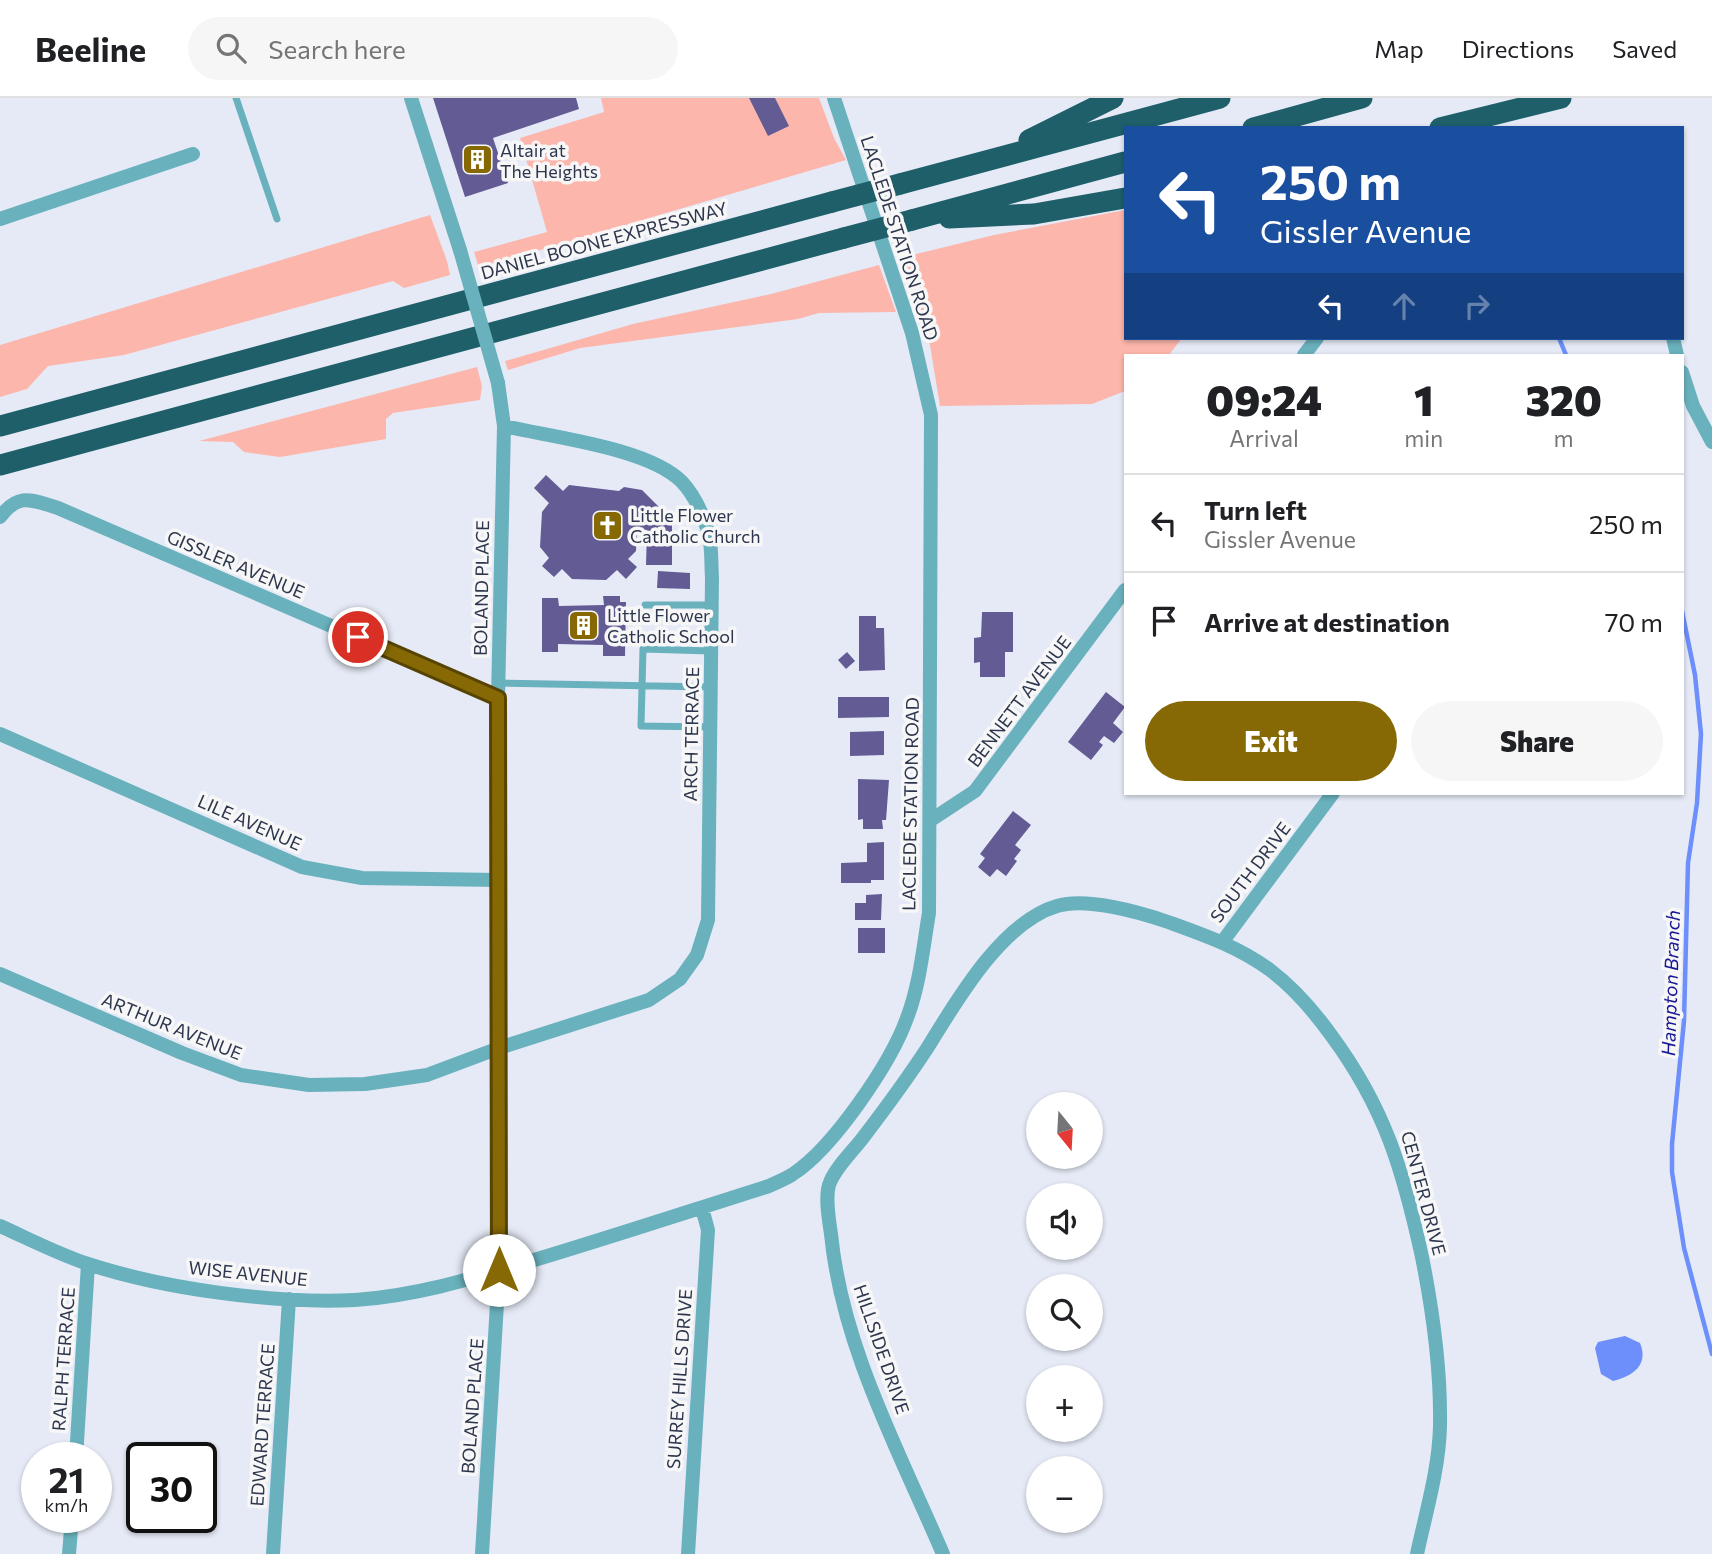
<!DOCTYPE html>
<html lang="en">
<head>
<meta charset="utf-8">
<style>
  body { margin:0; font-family:Commissioner,sans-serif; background:#f6f6f6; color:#202124; height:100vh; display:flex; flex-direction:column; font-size:26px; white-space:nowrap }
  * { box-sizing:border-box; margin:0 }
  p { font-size:23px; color:#757577 }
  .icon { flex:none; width:38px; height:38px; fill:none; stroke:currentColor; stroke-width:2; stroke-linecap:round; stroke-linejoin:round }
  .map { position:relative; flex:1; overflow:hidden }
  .drawer { position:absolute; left:1124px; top:256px; width:560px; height:441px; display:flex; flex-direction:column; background:#fff; border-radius:0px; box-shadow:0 2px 5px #0004 }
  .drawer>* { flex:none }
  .top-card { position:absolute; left:1124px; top:28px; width:560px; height:214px; border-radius:0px; box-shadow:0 2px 5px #0004; background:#1a4fa0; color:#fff; overflow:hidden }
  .needle { width:46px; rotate:162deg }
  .buttons { position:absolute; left:1026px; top:994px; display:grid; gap:14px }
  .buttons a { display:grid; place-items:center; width:77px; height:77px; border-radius:50%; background:#fff; box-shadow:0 2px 5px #0004; font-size:35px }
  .speed { position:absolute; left:21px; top:1344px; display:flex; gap:14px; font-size:35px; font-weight:700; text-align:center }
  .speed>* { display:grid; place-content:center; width:91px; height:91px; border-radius:50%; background:#fff; box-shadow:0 2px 5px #0004; line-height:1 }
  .speed small { font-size:18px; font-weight:400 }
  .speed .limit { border:4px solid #111; border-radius:10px; background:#fff; color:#111 }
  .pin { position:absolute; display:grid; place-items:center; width:60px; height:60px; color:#fff; margin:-30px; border:4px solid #fff; border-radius:50%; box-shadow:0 2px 7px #0007 }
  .me { position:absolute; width:77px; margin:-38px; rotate:0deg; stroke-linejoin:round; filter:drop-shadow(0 0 5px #0008) }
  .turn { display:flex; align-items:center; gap:24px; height:147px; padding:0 21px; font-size:32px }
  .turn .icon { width:91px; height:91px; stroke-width:2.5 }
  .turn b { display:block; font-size:49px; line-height:60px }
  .lanes { display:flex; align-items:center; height:66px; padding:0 21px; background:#0003; justify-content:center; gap:35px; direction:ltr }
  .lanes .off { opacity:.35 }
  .eta { display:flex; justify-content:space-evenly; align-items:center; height:119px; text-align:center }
  .eta b { font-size:42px; font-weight:800; line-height:49px }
  .cta { display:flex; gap:14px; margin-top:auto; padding:14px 21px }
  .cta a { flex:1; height:80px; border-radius:42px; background:#866904; color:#fff; font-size:28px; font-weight:800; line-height:80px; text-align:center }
  .cta a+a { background:#f6f6f6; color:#202124 }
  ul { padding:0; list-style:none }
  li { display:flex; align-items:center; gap:21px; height:98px; padding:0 21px; border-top:2px solid #e0e0e0 }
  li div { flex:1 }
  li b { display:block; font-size:26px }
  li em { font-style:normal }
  header { display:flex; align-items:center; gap:42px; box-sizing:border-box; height:98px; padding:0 35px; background:#fff; border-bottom:2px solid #e0e0e0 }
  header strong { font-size:33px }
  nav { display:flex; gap:38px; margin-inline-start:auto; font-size:24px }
  .search { width:490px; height:63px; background:#f6f6f6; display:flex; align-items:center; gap:18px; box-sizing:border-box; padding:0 24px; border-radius:38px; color:#757577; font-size:26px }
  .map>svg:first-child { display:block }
  .green { fill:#fdb6ac }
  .water { fill:#6d8ffb }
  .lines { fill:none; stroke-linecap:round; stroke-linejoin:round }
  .stream { stroke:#6d8ffb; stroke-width:4.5 }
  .building { fill:#625b94 }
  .service { stroke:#69b1bc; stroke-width:7 }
  .minor { stroke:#69b1bc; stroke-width:14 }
  .motorway { stroke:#1e5f69; stroke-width:21 }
  .minor-bridge { stroke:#69b1bc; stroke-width:14 }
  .motorway-bridge { stroke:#1e5f69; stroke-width:21 }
  .route-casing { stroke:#574403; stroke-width:18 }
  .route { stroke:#866904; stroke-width:12 }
  .labels { text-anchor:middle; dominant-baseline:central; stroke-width:7; stroke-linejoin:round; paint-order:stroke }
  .poi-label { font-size:18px; fill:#2d364e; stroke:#f7f7f7; text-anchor:start }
  .street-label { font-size:18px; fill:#2d364e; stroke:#f7f7f7 }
  .water-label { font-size:19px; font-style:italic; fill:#161696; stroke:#f7f7f7 }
</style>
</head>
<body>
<header>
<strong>Beeline</strong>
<div class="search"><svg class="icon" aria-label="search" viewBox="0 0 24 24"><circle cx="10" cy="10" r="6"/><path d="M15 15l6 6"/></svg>Search here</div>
<nav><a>Map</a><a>Directions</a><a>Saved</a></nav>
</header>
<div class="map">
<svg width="1712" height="1456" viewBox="0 0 1712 1456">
  <rect width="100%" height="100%" fill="#e5eaf6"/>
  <!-- green -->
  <path class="green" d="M601,0H819L834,40L846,62L479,170L474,154L547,134L520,40L604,14Z
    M1125,112V240H1182L1169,257H1125V293L1092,306L940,308L930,247L900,160L994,137Z
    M430,117L447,163L450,177L404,190L393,183L124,257L48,268L27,291L0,299V247Z
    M879,167L896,214L819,215L798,221L580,250L508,272L505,263L633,226L771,196Z
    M477,269L482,288L480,302L393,315L386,321V341L280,359L244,354L233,344L199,343Z"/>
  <!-- water -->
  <path class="water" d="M1625,1238L1640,1245C1649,1267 1633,1278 1613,1283L1601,1276L1595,1250L1598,1244Z"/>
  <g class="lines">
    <!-- stream -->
    <path class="stream" d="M1559,240L1566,257
      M1682,513L1695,577L1701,636L1697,705L1688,765L1684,923L1672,1046V1074L1684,1150L1712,1256"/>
  </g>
  <!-- building -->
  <path class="building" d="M433,0H576L579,11L493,40L508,85L465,99Z
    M749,0H775L789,28L768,38Z
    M546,377L563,393L569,387L619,393L624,389L642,392L672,422V467H646L647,432L637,431L636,453L628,461L637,469L626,481L617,472L606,482L572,481L562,471L554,479L542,468L549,460L540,449L542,414L549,405L534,390Z
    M658,473L690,475V491L657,490Z
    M603,498H620V504H626L625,558H603V547L558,546V554H542V500H558L559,508L604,507Z
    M982,514H1013V554H1005V579H980V564L974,565V540L981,539Z
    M859,518H876V530H884L885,572L859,573Z
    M847,554L855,563L846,571L838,562Z
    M1106,594L1125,609L1113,625L1123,634L1114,645L1104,638L1099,644L1103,647L1091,662L1068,644Z
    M838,599H889V619L838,620Z
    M884,633V657L850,658V634Z
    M858,681L889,682L886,722H882L883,731H863V721L858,722Z
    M1013,713L1031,727L1015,747L1021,752L1014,761L1017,763L1006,778L997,771L990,779L978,769L985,760L980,756Z
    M884,744V782H871V785H841V765L867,764V745Z
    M882,796L881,822H855V805H866V797Z
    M858,830H885V855H858Z"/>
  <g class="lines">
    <!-- service -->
    <path class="service" d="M236,0L277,121
      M645,507H711
      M499,585L710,589
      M710,629L641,628L643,551L711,553"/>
    <!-- minor -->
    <path class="minor" d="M411,0L460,152
      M0,121L193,56
      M1673,240L1677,257
      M1304,257L1317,240
      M1682,274L1693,308L1712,344
      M0,419C19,394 31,402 58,410L498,600
      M0,636L302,769L362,780L499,782
      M931,722L975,693L1125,492
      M1223,843L1333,695
      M0,876L182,955L241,977L309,987L365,986L427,977L499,950L649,902L680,881L697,857L708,822L712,480C711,466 712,450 709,437C704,419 695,398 682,384C649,350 551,339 504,328
      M0,1128C29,1141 58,1156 88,1166C165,1191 275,1206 355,1202C416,1198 474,1180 531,1163C611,1139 690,1113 769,1088C777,1084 786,1081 793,1076C833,1050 891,965 907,920C920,886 923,850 929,815L931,317L912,235L834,0
      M76,1360L88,1166
      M69,1456L72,1419
      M273,1456L289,1201
      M482,1456L499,1172L498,600L504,328L498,285
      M688,1456L708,1132L702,1110
      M943,1456C899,1353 842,1249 831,1136C829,1122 825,1101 829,1087C834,1071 852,1054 862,1041C885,1011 907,981 928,949C957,902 1002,824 1057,808C1086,799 1139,814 1168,824C1204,837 1239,849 1270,872C1294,890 1313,912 1331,937C1385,1010 1403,1072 1422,1159C1433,1214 1441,1272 1440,1328C1439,1371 1426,1414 1417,1456"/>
    <!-- motorway -->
    <path class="motorway" d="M1253,30L1362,0
      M1440,30L1561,0
      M1029,42L1113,0
      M900,86L1220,0
      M949,120L1034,116L1125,100
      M912,122L1125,64
      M0,328L832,104
      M0,367L844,140"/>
    <!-- minor-bridge -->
    <path class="minor-bridge" d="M460,152L498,285"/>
    <!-- motorway-bridge -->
    <path class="motorway-bridge" d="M832,104L900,86
      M844,140L912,122"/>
  </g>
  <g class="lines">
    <defs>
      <path id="route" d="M358,539L498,600L499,1172"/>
    </defs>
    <!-- route casing -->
    <use href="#route" class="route-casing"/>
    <!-- route -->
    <use href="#route" class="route"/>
  </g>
  <!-- icons -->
  <defs>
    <symbol id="building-square" viewBox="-11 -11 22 22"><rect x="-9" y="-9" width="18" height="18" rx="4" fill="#866904" stroke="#f7f7f7"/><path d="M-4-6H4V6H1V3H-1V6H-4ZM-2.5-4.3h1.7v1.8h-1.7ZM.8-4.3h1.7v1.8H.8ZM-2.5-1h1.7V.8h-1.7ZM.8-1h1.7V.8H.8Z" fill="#fff"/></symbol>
    <symbol id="church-square" viewBox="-11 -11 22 22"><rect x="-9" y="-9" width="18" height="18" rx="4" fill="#866904" stroke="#f7f7f7"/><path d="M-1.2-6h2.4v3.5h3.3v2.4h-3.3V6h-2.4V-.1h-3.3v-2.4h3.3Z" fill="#fff"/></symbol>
  </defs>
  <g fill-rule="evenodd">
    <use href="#building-square" x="460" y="44" width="35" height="35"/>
    <use href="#church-square" x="590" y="410" width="35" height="35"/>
    <use href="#building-square" x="566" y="510" width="35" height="35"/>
  </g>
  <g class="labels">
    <!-- poi labels -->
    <g class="poi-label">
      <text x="500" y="52">Altair at<tspan x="500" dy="21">The Heights</tspan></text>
      <text x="630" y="417">Little Flower<tspan x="630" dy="21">Catholic Church</tspan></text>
      <text x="607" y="517">Little Flower<tspan x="607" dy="21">Catholic School</tspan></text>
    </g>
    <!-- street labels -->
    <g class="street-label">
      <text transform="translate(900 140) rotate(72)">LACLEDE STATION ROAD</text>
      <text transform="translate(604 142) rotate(-15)">DANIEL BOONE EXPRESSWAY</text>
      <text transform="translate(236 466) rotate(23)">GISSLER AVENUE</text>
      <text transform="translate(481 490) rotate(-89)">BOLAND PLACE</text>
      <text transform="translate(1019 603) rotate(-53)">BENNETT AVENUE</text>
      <text transform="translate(691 636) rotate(-89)">ARCH TERRACE</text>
      <text transform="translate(910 706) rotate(-89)">LACLEDE STATION ROAD</text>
      <text transform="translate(250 724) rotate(24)">LILE AVENUE</text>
      <text transform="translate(1250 774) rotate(-53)">SOUTH DRIVE</text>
      <text transform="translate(172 928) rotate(22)">ARTHUR AVENUE</text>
      <text transform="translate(1424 1095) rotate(75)">CENTER DRIVE</text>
      <text transform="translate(248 1175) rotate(6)">WISE AVENUE</text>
      <text transform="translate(882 1251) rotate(71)">HILLSIDE DRIVE</text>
      <text transform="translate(63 1261) rotate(-86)">RALPH TERRACE</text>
      <text transform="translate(679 1281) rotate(-86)">SURREY HILLS DRIVE</text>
      <text transform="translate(472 1308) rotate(-86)">BOLAND PLACE</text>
      <text transform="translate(262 1327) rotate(-86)">EDWARD TERRACE</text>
    </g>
    <!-- water labels -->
    <g class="water-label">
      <text transform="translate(1670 885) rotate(-88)">Hampton Branch</text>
    </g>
  </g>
</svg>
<div class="buttons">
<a><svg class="needle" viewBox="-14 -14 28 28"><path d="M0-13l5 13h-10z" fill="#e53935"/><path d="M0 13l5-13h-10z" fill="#757577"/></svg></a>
<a><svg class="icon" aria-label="sound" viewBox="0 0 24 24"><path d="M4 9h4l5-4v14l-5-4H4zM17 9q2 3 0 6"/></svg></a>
<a><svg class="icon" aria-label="search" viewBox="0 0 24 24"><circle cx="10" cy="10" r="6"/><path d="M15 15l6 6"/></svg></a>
<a>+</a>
<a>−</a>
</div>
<div class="speed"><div>21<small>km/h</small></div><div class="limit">30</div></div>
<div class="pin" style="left:358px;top:539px;background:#d93025"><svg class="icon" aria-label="arrive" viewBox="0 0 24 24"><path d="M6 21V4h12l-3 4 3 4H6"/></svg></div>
<svg class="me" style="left:499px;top:1172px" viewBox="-20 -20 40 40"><circle r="19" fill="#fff"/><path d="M0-13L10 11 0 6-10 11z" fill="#866904"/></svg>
<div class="top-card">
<div class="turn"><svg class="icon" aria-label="left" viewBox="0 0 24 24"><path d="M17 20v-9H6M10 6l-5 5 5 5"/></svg><div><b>250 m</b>Gissler Avenue</div></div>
<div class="lanes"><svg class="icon" aria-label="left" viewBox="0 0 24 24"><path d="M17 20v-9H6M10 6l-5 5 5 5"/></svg><svg class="icon off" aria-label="ahead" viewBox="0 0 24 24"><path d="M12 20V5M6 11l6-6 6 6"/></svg><svg class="icon off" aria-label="right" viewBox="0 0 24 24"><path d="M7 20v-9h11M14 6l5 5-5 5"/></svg></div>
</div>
<section class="drawer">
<div class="eta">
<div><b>09:24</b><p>Arrival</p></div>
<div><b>1</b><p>min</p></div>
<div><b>320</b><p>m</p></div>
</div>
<ul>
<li><svg class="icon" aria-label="left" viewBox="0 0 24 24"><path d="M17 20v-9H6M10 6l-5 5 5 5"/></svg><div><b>Turn left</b><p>Gissler Avenue</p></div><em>250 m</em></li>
<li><svg class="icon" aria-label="arrive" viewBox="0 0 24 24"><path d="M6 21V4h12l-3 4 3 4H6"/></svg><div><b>Arrive at destination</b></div><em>70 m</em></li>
</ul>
<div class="cta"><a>Exit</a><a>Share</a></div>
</section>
</div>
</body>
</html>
